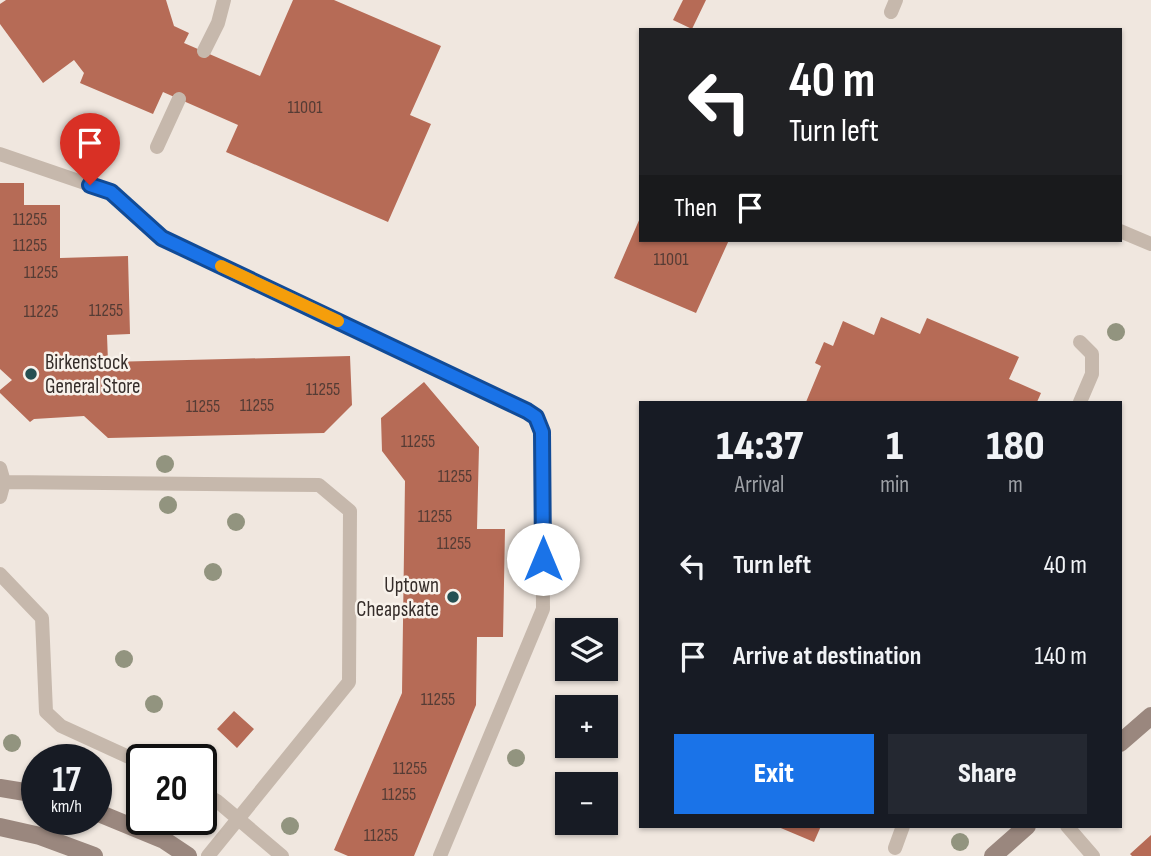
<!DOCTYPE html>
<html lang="en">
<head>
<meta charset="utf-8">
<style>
  body { margin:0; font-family:"Sofia Sans Condensed",sans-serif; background:#242831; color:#f1f3f6; height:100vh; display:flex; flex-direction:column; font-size:26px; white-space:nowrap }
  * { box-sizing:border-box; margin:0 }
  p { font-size:23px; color:#9ea1a6 }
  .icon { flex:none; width:38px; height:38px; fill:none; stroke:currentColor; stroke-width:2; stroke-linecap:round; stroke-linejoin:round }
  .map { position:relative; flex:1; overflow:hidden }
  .drawer { position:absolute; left:639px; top:401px; width:483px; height:427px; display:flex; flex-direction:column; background:#171b24; border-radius:0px; box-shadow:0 2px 5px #0004 }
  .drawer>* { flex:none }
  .guide { position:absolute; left:639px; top:28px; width:483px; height:214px; border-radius:0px; box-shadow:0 2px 5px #0004; background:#202124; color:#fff; overflow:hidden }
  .buttons { position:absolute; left:555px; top:618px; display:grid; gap:14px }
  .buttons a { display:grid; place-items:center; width:63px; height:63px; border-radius:0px; background:#171b24; box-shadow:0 2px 5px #0004; font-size:35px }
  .speed { position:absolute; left:21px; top:744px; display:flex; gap:14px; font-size:35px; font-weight:700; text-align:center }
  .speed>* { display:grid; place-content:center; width:91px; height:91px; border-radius:50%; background:#171b24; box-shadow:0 2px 5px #0004; line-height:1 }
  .speed small { font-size:18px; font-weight:400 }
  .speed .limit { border:4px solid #111; border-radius:10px; background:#fff; color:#111 }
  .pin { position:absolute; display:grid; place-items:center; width:60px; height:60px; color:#fff; margin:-72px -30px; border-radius:50% 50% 50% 0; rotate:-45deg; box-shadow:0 0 7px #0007 }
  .pin .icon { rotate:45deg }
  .me { position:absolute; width:77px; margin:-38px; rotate:0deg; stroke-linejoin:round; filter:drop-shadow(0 0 5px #0008) }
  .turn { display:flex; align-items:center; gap:24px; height:147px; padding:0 35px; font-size:32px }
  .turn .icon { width:91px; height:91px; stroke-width:2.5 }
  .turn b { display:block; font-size:49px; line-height:60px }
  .then { display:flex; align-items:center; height:66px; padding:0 35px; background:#0003; gap:14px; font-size:26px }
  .eta { display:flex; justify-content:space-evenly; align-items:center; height:119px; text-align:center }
  .eta b { font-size:42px; font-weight:800; line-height:49px }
  .button { display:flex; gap:14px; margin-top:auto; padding:14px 35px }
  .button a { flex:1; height:80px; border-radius:0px; background:#1a73e8; color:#fff; font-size:28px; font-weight:800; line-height:80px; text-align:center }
  .button a+a { background:#242831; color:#f1f3f6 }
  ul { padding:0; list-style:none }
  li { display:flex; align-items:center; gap:21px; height:91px; padding:0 35px }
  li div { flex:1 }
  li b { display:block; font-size:26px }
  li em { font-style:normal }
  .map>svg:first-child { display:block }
  .building { fill:#b66b56 }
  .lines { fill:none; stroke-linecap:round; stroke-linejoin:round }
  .lane { stroke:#c6b8ac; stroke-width:14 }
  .secondary { stroke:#9a877e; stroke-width:18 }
  .tree { fill:#92947f }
  .route-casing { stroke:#114b97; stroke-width:18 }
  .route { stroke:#1a73e8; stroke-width:12 }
  .slow { stroke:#f59e0b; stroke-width:12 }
  .poi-dot { fill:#255052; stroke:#f8f2eb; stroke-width:2.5 }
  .labels { text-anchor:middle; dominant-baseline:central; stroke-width:5; stroke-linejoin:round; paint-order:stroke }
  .number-label { font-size:18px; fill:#553c35 }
  .poi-label { font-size:21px; fill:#352d2a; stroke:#f8f2eb; text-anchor:start }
</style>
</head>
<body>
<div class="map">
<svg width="1151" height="856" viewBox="0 0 1151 856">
  <rect width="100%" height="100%" fill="#f0e7df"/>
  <!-- building -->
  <path class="building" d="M6,0H166L174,26L189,33L184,43L260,76L293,0H334L441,46L410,115L431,124L388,222L226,152L238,125L163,92L153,114L80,83L84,73L74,60L43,83L0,24V4Z
    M683,0H706L692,29L673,20Z
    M0,183H24V205H60V258L128,256L130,334L107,335L108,362L350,356L352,405L324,433L108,438L84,416L34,419L30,422L0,393V390L12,380L0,369Z
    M640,218V240H729L696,313L614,278Z
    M881,317L920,334L927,318L1019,357L1009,379L1041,393L1037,402H806L821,366L815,363L824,342L833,346L843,321L874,335Z
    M424,382L479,447L477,529H505L503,637H477L476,705L414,856H348L334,850L402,693L405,481L382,451L381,418Z
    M234,711L254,729L237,748L217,729Z
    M776,826H821L814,842Z
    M1151,835V856H1132L1130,854Z"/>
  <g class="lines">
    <!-- lane -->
    <path class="lane" d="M891,12L896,0
      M204,51L218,23L224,0
      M157,147L179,99
      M0,154L111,192L162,238L527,411L536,417L542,432L543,609L440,856
      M1120,231L1151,244
      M1080,402L1092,374V354L1080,342
      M0,468L4,482L0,497
      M4,482L319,485L350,511L349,682L208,856
      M0,574L42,618L46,712L61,726L142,763
      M201,792L217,801L282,856
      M1067,826L1093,856
      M895,848L903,826"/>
    <!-- secondary -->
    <path class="secondary" d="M1120,743L1151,716
      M0,788L37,794
      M96,812L164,840L188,856
      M0,827L40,836L94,856
      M993,856L1027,826"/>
  </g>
  <!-- trees -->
  <g class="tree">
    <circle cx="1116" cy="332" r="9"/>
    <circle cx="165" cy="464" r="9"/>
    <circle cx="168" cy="505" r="9"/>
    <circle cx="236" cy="522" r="9"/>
    <circle cx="213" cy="572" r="9"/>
    <circle cx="124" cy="659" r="9"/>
    <circle cx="154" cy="704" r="9"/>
    <circle cx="12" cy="743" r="9"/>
    <circle cx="516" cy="758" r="9"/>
    <circle cx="290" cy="826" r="9"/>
    <circle cx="960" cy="842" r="9"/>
  </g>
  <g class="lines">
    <defs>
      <path id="route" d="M90,185L111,192L162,238L527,411L536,417L542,432L543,559"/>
    </defs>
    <!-- route casing -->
    <use href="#route" class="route-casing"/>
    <!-- route -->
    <use href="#route" class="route"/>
    <!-- slow -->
    <path class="slow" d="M221,266L338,321"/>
  </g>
  <!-- markers -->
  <g class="poi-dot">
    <circle cx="31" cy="374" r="7"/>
    <circle cx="453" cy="597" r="7"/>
  </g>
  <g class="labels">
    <!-- number labels -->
    <g class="number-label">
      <text x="305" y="107">11001</text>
      <text x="30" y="219">11255</text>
      <text x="30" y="245">11255</text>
      <text x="671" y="259">11001</text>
      <text x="41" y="272">11255</text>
      <text x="106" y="310">11255</text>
      <text x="41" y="311">11225</text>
      <text x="323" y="389">11255</text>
      <text x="257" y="405">11255</text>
      <text x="203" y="406">11255</text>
      <text x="418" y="441">11255</text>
      <text x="455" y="476">11255</text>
      <text x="435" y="516">11255</text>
      <text x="454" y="543">11255</text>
      <text x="438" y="699">11255</text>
      <text x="410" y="768">11255</text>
      <text x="399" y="794">11255</text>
      <text x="381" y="835">11255</text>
    </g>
    <!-- poi labels -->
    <g class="poi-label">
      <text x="45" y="362">Birkenstock<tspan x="45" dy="24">General Store</tspan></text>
      <text x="439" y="585" text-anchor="end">Uptown<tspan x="439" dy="24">Cheapskate</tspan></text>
    </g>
  </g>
</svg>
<div class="buttons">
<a><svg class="icon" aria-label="layers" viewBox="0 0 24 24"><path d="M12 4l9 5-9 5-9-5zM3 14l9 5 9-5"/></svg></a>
<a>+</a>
<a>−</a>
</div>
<div class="speed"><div>17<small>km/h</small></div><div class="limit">20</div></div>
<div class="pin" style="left:90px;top:185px;background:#d93025"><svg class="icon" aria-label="arrive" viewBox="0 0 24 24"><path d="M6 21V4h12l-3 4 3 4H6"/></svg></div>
<svg class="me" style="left:543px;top:559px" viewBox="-20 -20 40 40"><circle r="19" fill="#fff"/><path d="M0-13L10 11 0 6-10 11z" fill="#1a73e8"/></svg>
<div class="guide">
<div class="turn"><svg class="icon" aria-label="left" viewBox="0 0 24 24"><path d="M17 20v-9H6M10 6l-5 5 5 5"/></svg><div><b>40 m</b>Turn left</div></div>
<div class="then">Then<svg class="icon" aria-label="arrive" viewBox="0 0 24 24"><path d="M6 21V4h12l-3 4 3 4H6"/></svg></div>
</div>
<section class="drawer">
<div class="eta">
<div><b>14:37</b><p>Arrival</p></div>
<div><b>1</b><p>min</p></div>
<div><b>180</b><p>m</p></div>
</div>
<ul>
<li><svg class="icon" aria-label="left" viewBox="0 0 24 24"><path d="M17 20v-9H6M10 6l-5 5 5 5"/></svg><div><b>Turn left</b></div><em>40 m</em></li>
<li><svg class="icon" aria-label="arrive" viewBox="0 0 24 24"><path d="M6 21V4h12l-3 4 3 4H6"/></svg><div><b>Arrive at destination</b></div><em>140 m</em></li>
</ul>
<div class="button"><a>Exit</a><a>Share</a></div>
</section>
</div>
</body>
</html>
